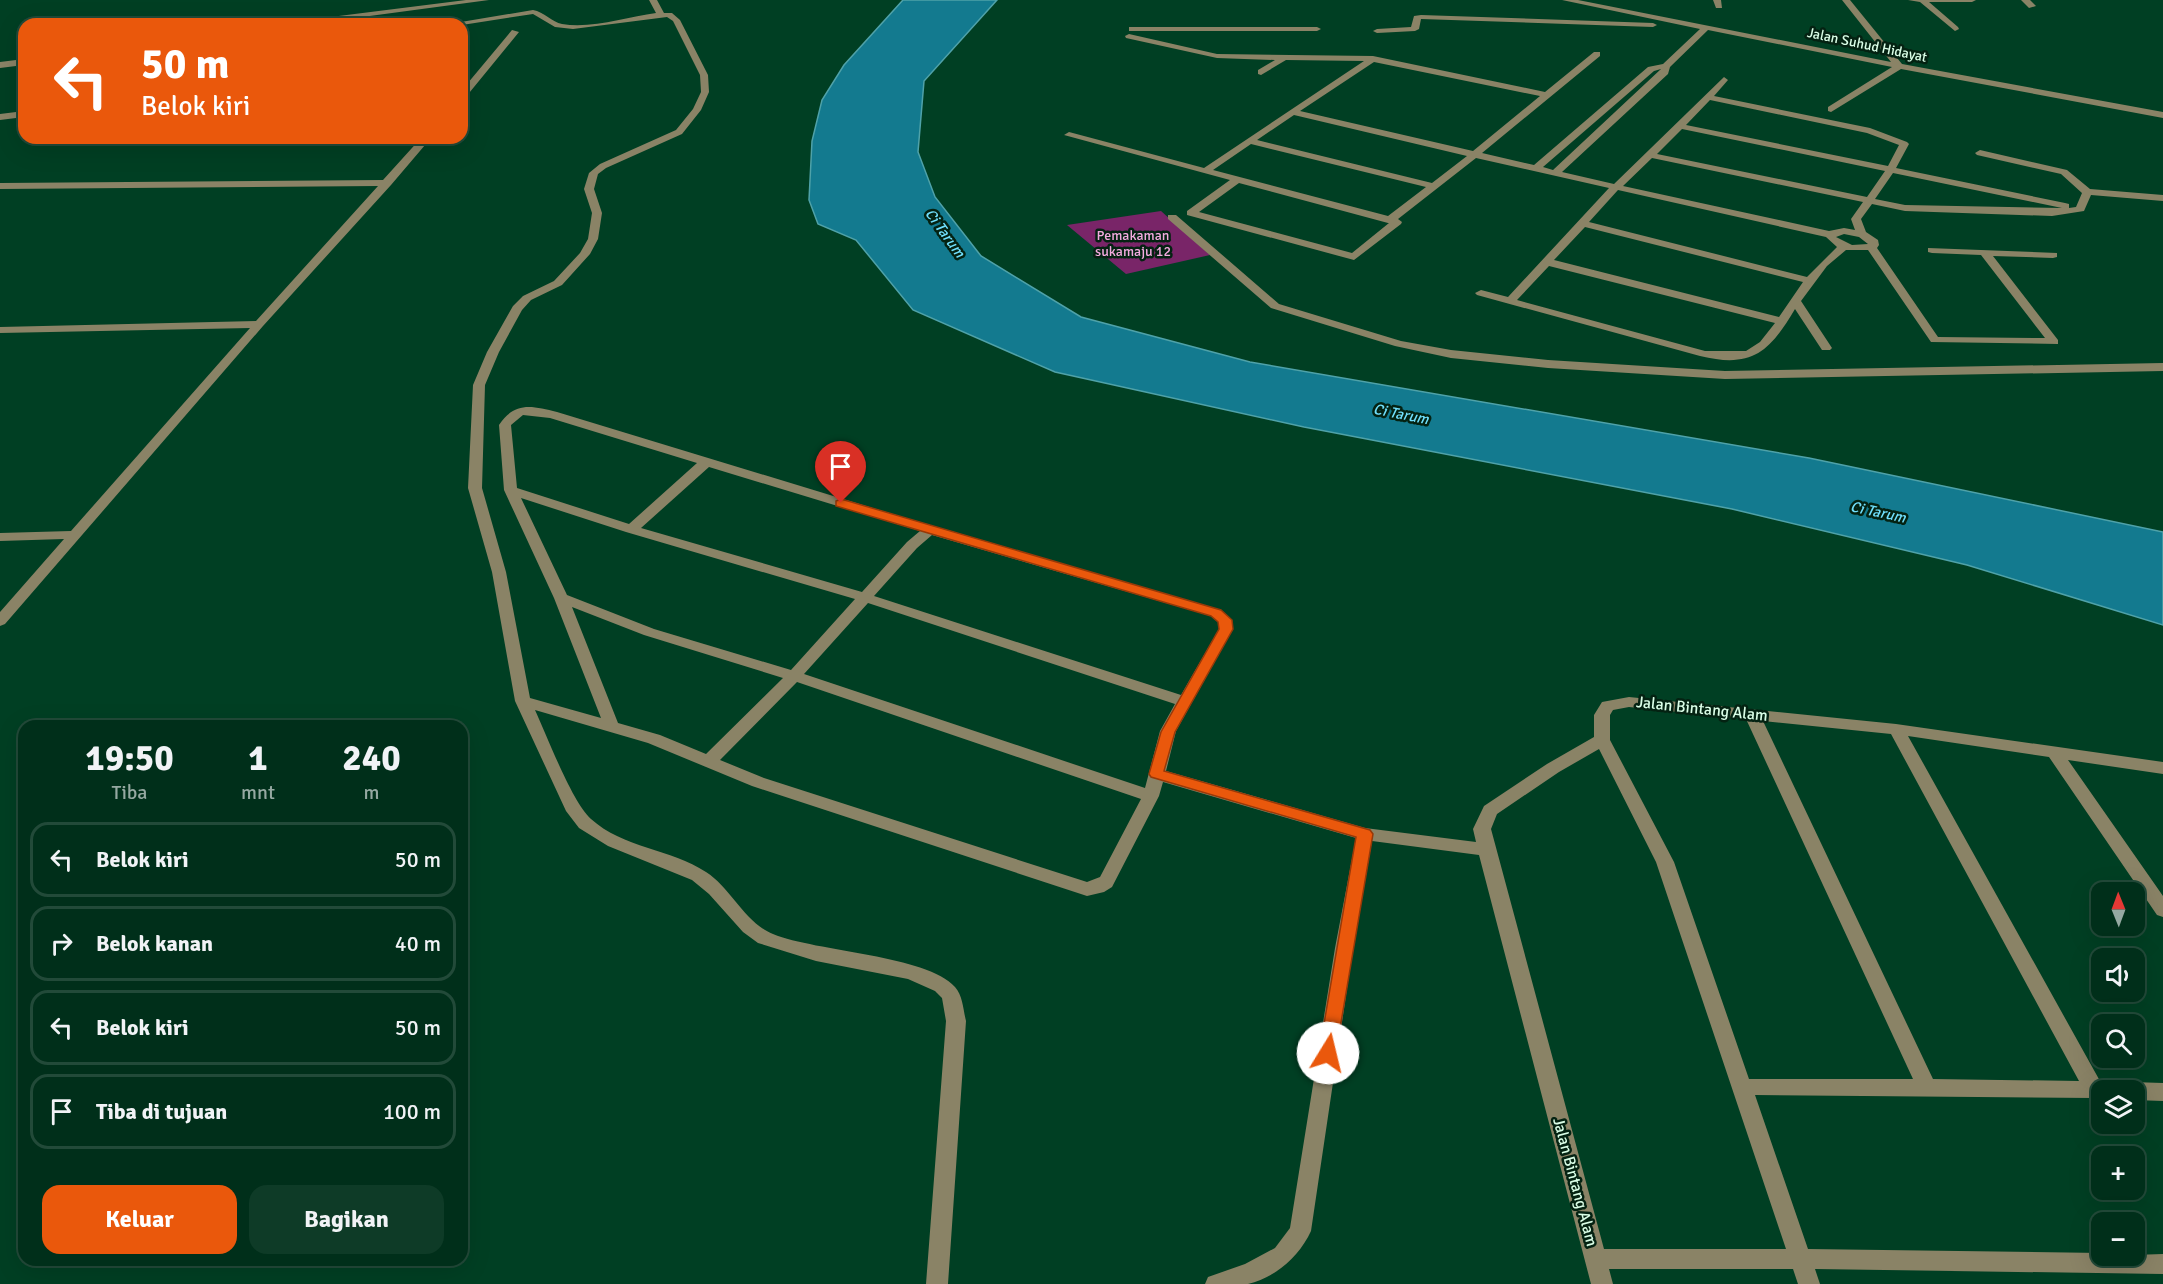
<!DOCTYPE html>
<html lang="id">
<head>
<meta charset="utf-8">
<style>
  body { margin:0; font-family:Signika,sans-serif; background:#0e3b27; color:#f1f3f6; height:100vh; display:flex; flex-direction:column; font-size:22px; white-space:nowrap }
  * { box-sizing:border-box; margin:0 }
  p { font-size:20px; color:#95a9a2 }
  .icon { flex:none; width:33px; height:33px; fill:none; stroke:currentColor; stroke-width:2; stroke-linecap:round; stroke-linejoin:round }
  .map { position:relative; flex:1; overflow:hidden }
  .sheet { position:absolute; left:18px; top:720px; width:450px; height:546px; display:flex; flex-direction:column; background:#002f1a; border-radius:18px; box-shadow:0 6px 24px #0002,0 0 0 2px #224a39 }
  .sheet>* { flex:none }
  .banner { position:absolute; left:18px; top:18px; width:450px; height:126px; border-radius:18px; box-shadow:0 6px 24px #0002,0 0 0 2px #224a39; background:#ea580c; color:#fff; overflow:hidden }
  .needle { width:39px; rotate:359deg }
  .fabs { position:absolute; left:2091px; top:882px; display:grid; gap:12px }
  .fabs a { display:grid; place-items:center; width:54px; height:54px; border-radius:12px; background:#002f1a; box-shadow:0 6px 24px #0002,0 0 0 2px #224a39; font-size:30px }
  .pin { position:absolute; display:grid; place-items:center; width:51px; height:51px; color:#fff; margin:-62px -26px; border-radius:50% 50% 50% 0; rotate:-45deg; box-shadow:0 0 6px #0007 }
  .pin .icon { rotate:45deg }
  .me { position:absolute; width:66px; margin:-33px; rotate:9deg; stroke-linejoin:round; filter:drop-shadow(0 0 4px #0008) }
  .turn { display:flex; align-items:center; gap:21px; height:126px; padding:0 24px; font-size:27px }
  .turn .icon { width:78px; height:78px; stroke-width:2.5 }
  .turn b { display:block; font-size:42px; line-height:51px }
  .eta { display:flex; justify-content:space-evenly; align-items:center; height:102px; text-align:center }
  .eta b { font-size:36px; font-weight:700; line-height:42px }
  .primary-button { display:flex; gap:12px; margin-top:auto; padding:12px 24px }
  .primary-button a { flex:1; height:69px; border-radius:18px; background:#ea580c; color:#fff; font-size:24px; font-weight:700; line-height:69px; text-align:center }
  .primary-button a+a { background:#0e3b27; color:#f1f3f6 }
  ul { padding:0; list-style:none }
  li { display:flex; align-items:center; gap:18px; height:75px; margin:0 12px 9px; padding:0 12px; border:3px solid #224a39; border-radius:18px }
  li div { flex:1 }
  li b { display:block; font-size:22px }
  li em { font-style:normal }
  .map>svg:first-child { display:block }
  .green { fill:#792568 }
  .water { fill:#137a8f; stroke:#4fa2a9; stroke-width:1.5 }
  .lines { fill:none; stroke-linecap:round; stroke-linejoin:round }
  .minor { fill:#8a8366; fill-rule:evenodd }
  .route { fill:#ea580c; stroke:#983908; stroke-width:1.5 }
  .labels { text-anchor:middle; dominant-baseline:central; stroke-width:5; stroke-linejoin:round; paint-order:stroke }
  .far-street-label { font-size:14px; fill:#dafee7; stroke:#042212 }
  .far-park-label { font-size:14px; fill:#f4abe0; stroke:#042212 }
  .far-water-label { font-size:15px; font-style:italic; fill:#70dffc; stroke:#042212 }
  .street-label { font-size:16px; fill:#dafee7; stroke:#042212 }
</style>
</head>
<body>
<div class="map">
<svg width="2163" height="1284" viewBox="0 0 2163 1284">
  <rect width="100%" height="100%" fill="#003f23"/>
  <!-- green -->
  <path class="green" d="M1161,211L1210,255L1126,274L1067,225Z"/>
  <!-- water -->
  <path class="water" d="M903,0H997L924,81L918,152L935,197L981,256L1081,317L1250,362L1809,458L2163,532V625L1967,565L1732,509L1304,427L1055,372L913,310L856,240L818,224L809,200L812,141L822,100L844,65Z"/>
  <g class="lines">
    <!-- minor -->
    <path class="minor" d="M466,0H489L310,24H287L291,22Z
      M649,0H657L664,13H672L680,20L708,75L709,92L701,110L682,134L606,168L598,174L594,189L602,213L598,239L590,254L562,285L531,300L522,310L499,352L485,385L482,488L506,572L530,698L601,718L554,598L504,490L499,425C515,401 532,406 557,412L935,527L1221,610L1232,620L1233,629L1176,731L1166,771L1365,828L1476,842L1473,829L1484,806L1547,764L1594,737V715L1602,702L1629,697L1896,724L2163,762V774L2068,760L2163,896V917L2157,915L2049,757L1908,736L2100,1081L2163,1083V1101L2134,1100V1090H2102V1098H2094L1755,1095L1808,1249L2102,1253V1256L2163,1254V1274L1815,1269L1820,1284H1798L1793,1269H1609L1613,1284H1591L1479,855L1372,841L1353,948L1311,1231C1299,1257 1276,1277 1248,1284C1235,1284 1218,1284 1205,1284L1208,1277L1245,1264L1275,1248L1290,1228L1335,948L1356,838L1163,782L1159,796L1112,887L1104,892L1087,896L752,786L648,743L535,710C547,736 572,802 591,819C623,848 671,849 706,872C731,888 745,923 773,934C817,952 927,955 955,987C963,996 963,1009 966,1021L948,1284H926L946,1021L942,998L935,991L908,979L816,961L758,943L743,932L709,894L692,880L608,846L579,828L566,811L515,701L492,572L468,488L473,385L487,352L513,306L523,296L554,281L580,253L588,239L592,213L584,189L589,173L600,164L676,130L693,109L701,92L700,75L673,21L667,17L573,29L555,27L533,14L462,25L449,24L533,10C544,12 552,22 562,24C592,29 627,17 656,13ZM523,415L550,418L697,463L629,524L517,488L511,425ZM709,467L920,531L907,542L862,592L641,528ZM521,498L626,532L855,599L791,670L654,629L567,595ZM932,535L1211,616L1218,622L1219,629L1181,695L874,596L917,548ZM868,603L1175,704L1160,731L1145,788L804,674ZM572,607L644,635L783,678L706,754L660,735L618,723ZM797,682L1141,799L1100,877L1087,882L764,778L720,760ZM1629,707L1746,719L1913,1079H1749L1674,862L1610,740V715L1613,710ZM1763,721L1891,734L2079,1081L1933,1079ZM1599,749L1656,862L1786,1249H1604L1491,829L1497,814L1559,772Z
      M1562,0H1578L1891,62L1842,0H1850L1902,64L2163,112V118L1901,69L1831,112L1828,111V107L1892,67L1708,30L1670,67L1668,74L1562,172L1614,184L1724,77L1728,80L1714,96L1870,128L1907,142L1909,144L1896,168L2065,203L2069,204V208L2076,207L2082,193L2061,174L1977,155L1975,153L1980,150L2067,170L2090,189L2163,195V201L2091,195L2084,211L2052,216L1905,211L1872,204L1861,219L1866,232L1878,240L1879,245L1877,248L1938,337L2045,338L1981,255L1932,253L1928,252V248L2057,253V257L2053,258L1993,256L2058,340V344L1931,342L1868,250H1846L1827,266L1801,301L1832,348L1830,350H1822L1795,309C1770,351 1753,369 1700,356L1477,295L1475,293L1481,290L1508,297L1609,188L1476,158L1398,219L1402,222L1401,224L1354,260L1187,215V211L1230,180L1064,135L1069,132L1204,168L1364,61L1286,60L1261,75L1258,74V70L1275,60L1217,58L1126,38L1125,36L1129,34L1217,54L1373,56L1545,92L1594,52H1600V56L1482,153L1534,165L1648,67L1663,64L1700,29ZM1374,62L1540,96L1473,151L1300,111ZM1661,69L1553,170L1543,167L1654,71ZM1710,100L1867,133L1899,145L1888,166L1686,125ZM1294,115L1467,156L1432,183L1257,140ZM1682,129L1885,171L1867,197L1657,154ZM1251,144L1426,187L1388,216L1213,170ZM1652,158L1863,202L1851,219L1855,230L1844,228L1829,231L1623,186ZM1893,173L2062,208L1905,205L1875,199ZM1239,183L1388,223H1389L1352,253L1199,212ZM1618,190L1826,237L1837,247L1807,277L1589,222ZM1585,227L1803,282L1779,317L1554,260ZM1844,234L1859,237L1868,244L1852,245L1836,237ZM1549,266L1775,323L1760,342L1746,351H1705L1517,300Z
      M1713,0H1721L1722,8H1716Z
      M1908,0H1976L1972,2H1929L1958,27L1959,29L1955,31L1920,2Z
      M2021,0H2030L2036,6L2029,8Z
      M1421,15L1653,23L1657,25L1653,27L1421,19L1419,29L1415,31L1377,33L1373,31L1377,29L1411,27L1414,16Z
      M1132,27H1317L1321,29L1317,31H1129V27Z
      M512,30L519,32L465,98L462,99V90Z
      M24,59V65L0,68V62Z
      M24,111V117L0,120V114Z
      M421,138H431L391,185L263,326L5,624L0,626V612L64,539L0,541V533L71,531L250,328L0,333V327L256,321L378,186L0,189V183L383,180Z
      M1168,215H1176L1279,304L1401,341L1451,350L1548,360L1725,371L2163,363V371L1725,379L1548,368L1451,358L1395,346L1271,308L1168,219Z"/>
  </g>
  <!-- route -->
  <path class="route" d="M841,499L1221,610L1232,620L1233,629L1175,732L1164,771L1370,830L1373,834L1335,1058L1328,1060L1322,1058L1319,1053L1356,837L1151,777L1149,774L1161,732L1219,629L1218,622L1211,616L836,506V501Z"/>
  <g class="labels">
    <!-- far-street labels -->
    <g class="far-street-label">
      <text transform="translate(1867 45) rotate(12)">Jalan Suhud Hidayat</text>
    </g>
    <!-- far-park labels -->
    <g class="far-park-label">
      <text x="1133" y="235">Pemakaman<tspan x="1133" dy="16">sukamaju 12</tspan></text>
    </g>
    <!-- far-water labels -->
    <g class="far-water-label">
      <text transform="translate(945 233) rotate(54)">Ci Tarum</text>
      <text transform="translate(1401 414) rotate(11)">Ci Tarum</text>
      <text transform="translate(1878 512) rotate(12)">Ci Tarum</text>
    </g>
    <!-- street labels -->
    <g class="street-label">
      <text transform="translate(1702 709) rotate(6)">Jalan Bintang Alam</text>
      <text transform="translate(1575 1182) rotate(75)">Jalan Bintang Alam</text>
    </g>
  </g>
</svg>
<div class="fabs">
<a><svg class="needle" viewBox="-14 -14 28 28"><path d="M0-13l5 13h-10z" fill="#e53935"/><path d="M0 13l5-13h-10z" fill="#95a9a2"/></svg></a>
<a><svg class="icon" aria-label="sound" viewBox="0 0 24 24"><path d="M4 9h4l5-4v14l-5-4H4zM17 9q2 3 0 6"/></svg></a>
<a><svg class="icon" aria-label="search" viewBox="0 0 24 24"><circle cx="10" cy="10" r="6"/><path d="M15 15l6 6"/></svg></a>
<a><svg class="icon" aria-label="layers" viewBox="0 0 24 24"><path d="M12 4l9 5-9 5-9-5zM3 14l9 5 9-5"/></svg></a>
<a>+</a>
<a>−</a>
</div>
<div class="pin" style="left:841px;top:503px;background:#d93025"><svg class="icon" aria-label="arrive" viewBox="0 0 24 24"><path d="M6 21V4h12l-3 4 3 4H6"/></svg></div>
<svg class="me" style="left:1328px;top:1053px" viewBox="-20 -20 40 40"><circle r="19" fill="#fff"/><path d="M0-13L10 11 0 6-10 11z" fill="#ea580c"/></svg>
<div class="banner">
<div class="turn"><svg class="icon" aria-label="left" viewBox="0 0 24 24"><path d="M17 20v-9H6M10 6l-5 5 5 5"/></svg><div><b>50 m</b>Belok kiri</div></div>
</div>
<section class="sheet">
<div class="eta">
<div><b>19:50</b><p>Tiba</p></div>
<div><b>1</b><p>mnt</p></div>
<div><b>240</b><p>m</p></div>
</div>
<ul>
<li><svg class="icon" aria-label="left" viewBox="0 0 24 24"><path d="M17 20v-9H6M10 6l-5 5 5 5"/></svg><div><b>Belok kiri</b></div><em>50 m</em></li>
<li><svg class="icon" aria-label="right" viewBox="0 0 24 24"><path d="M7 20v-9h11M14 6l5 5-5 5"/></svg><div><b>Belok kanan</b></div><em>40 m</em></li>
<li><svg class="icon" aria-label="left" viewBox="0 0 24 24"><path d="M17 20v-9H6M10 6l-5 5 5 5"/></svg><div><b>Belok kiri</b></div><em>50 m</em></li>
<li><svg class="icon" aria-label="arrive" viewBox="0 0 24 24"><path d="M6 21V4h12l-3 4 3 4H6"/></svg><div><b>Tiba di tujuan</b></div><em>100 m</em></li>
</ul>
<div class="primary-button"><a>Keluar</a><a>Bagikan</a></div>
</section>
</div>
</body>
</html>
